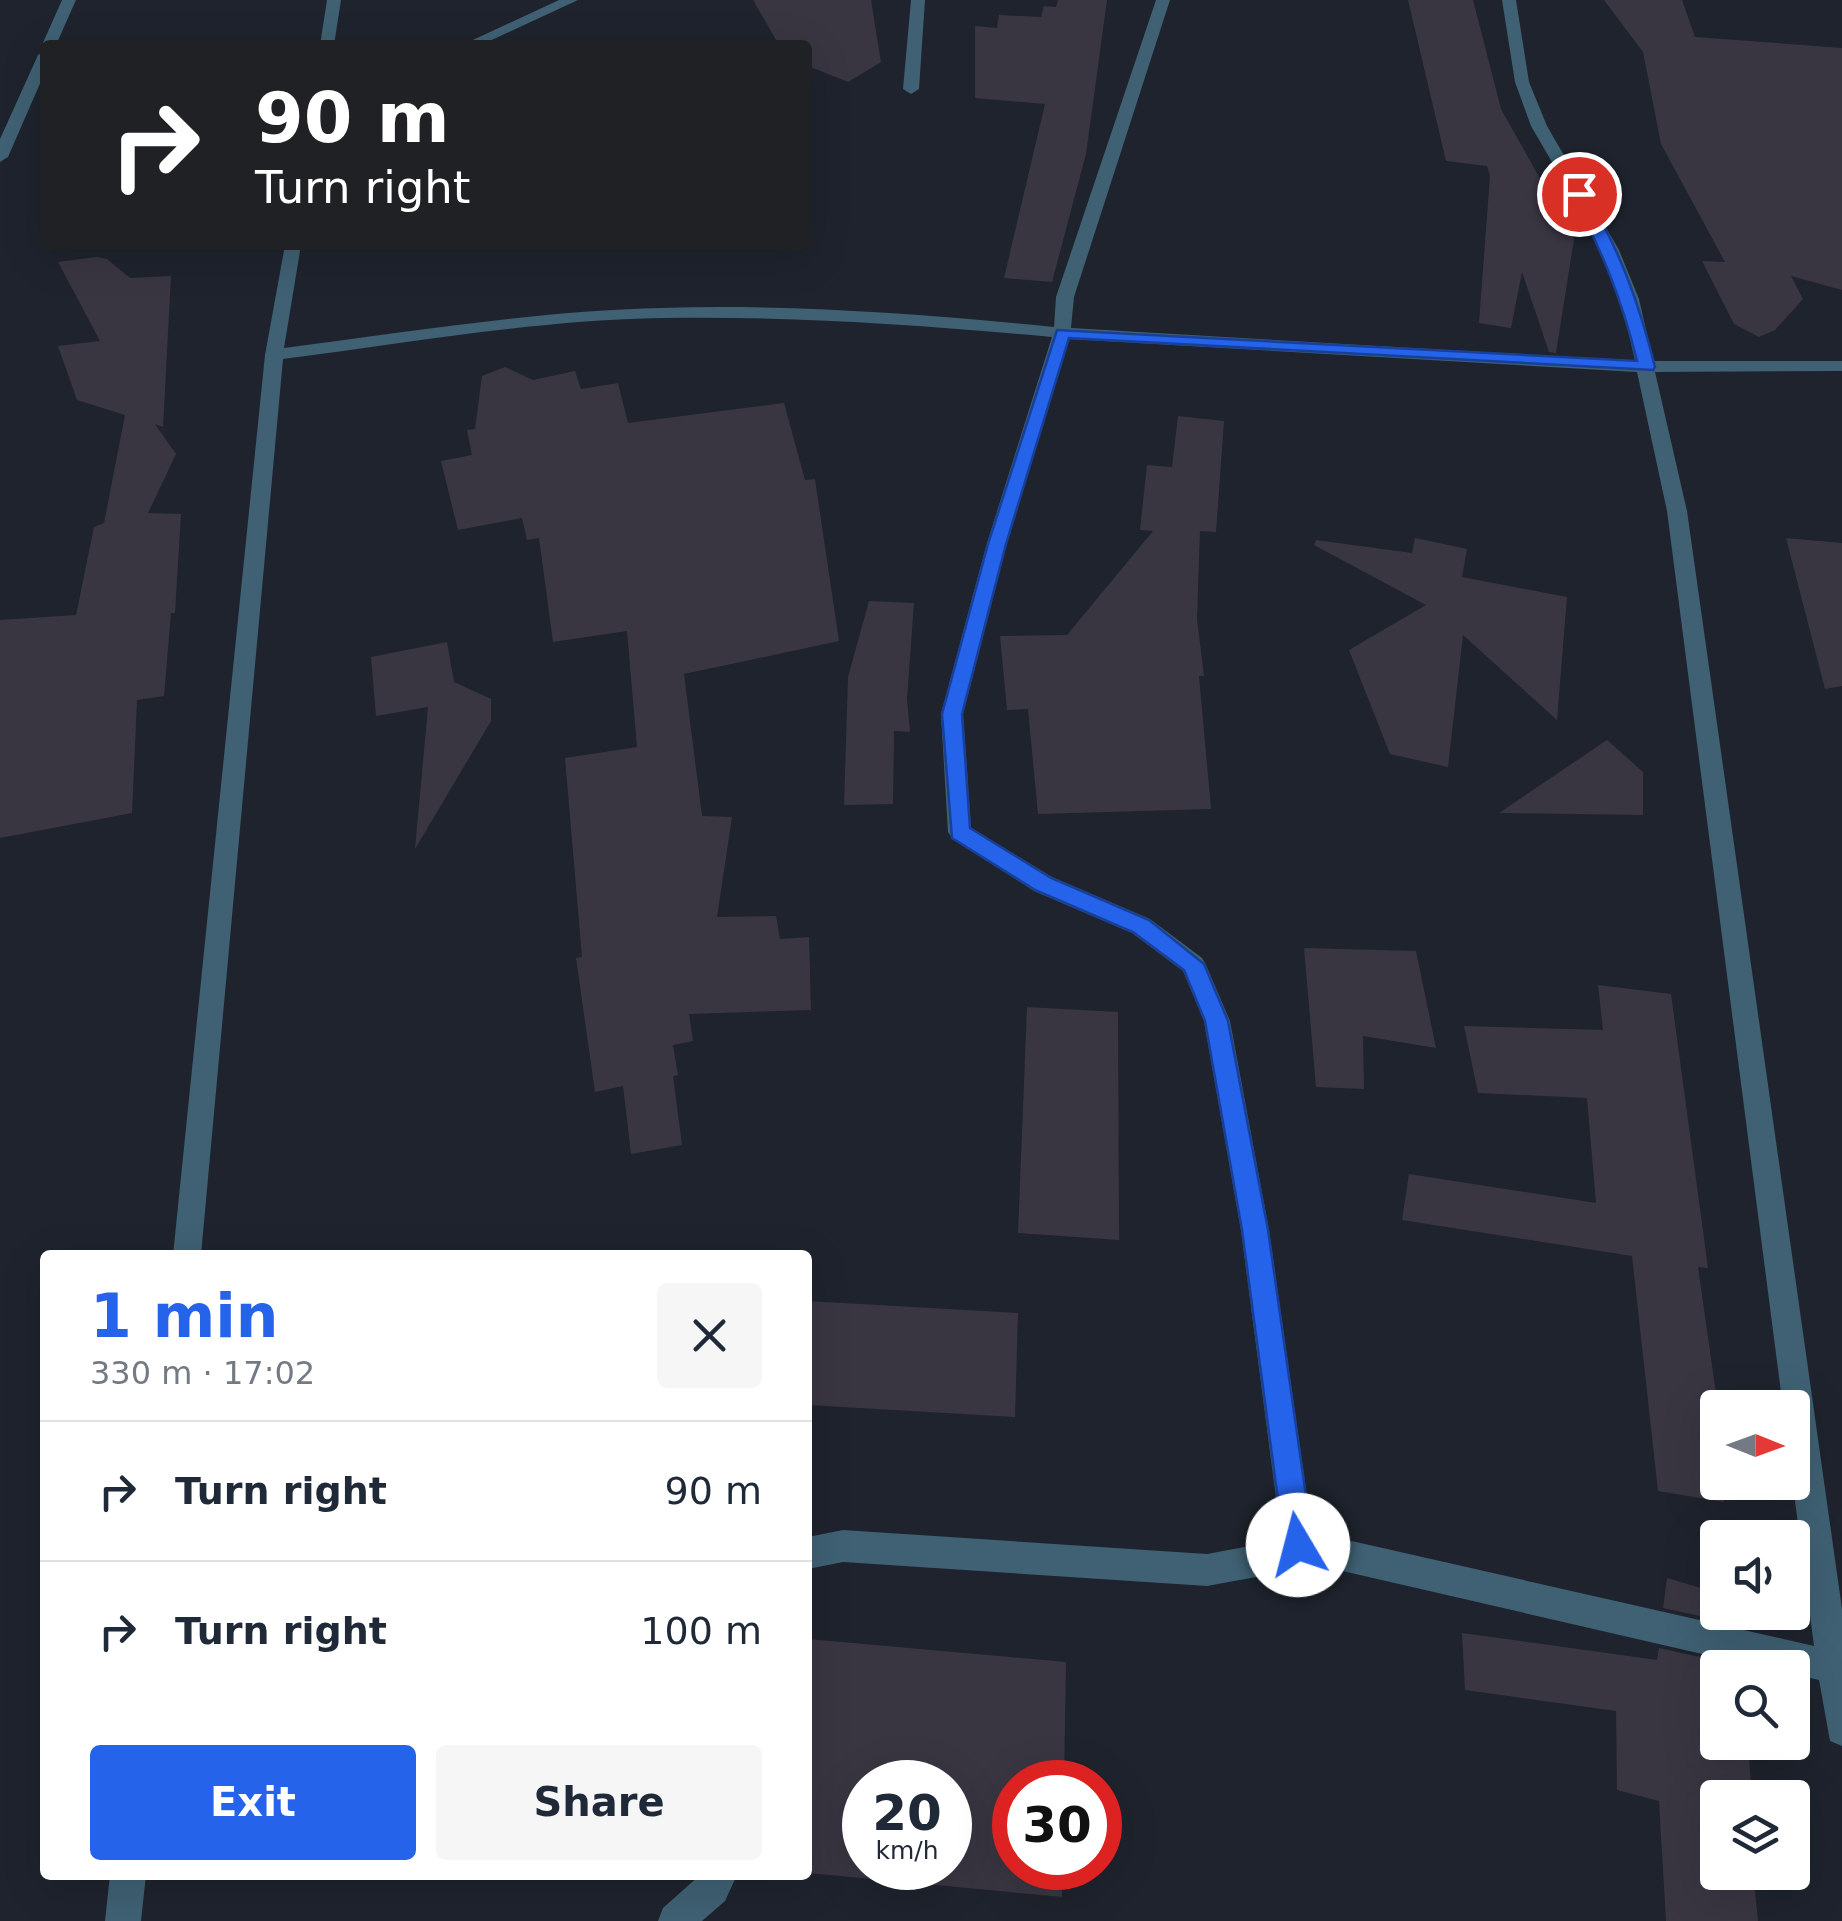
<!DOCTYPE html>
<html lang="en">
<head>
<meta charset="utf-8">
<style>
  body { margin:0; font-family:"DejaVu Sans",sans-serif; background:#f6f6f7; color:#1f2937; height:100vh; display:flex; flex-direction:column; font-size:38px; white-space:nowrap }
  * { box-sizing:border-box; margin:0 }
  p { font-size:32px; color:#747a83 }
  .icon { flex:none; width:55px; height:55px; fill:none; stroke:currentColor; stroke-width:2; stroke-linecap:round; stroke-linejoin:round }
  .map { position:relative; flex:1; overflow:hidden }
  .side { position:absolute; left:40px; top:1250px; width:772px; height:630px; display:flex; flex-direction:column; background:#fff; border-radius:10px; box-shadow:0 10px 40px #0002 }
  .side>* { flex:none }
  .banner { position:absolute; left:40px; top:40px; width:772px; height:210px; border-radius:10px; box-shadow:0 10px 40px #0002; background:#202124; color:#fff; overflow:hidden }
  .needle { width:65px; rotate:91deg }
  .tools { position:absolute; left:1700px; top:1390px; display:grid; gap:20px }
  .tools a { display:grid; place-items:center; width:110px; height:110px; border-radius:10px; background:#fff; box-shadow:0 10px 40px #0002; font-size:50px }
  .speed { position:absolute; left:842px; top:1760px; display:flex; gap:20px; font-size:50px; font-weight:700; text-align:center }
  .speed>* { display:grid; place-content:center; width:130px; height:130px; border-radius:50%; background:#fff; box-shadow:0 10px 40px #0002; line-height:1 }
  .speed small { font-size:25px; font-weight:400 }
  .speed .limit { border:15px solid #d22; background:#fff; color:#111 }
  .pin { position:absolute; display:grid; place-items:center; width:85px; height:85px; color:#fff; margin:-42px; border:5px solid #fff; border-radius:50%; box-shadow:0 2px 10px #0007 }
  .me { position:absolute; width:110px; margin:-55px; rotate:352deg; stroke-linejoin:round; filter:drop-shadow(0 0 8px #0008) }
  .turn { display:flex; align-items:center; gap:35px; height:210px; padding:0 50px; font-size:45px }
  .turn .icon { width:130px; height:130px; stroke-width:2.5 }
  .turn b { display:block; font-size:70px; line-height:85px }
  .round { display:grid; place-items:center; flex:none; width:105px; height:105px; border-radius:10px; background:#f6f6f7 }
  .overview { display:flex; align-items:center; justify-content:space-between; height:170px; padding:0 50px }
  h1 { font-size:60px; font-weight:700; line-height:75px; color:#2563eb }
  .primary-button { display:flex; gap:20px; margin-top:auto; padding:20px 50px }
  .primary-button a { flex:1; height:115px; border-radius:10px; background:#2563eb; color:#fff; font-size:40px; font-weight:700; line-height:115px; text-align:center }
  .primary-button a+a { background:#f6f6f7; color:#1f2937 }
  ul { padding:0; list-style:none }
  li { display:flex; align-items:center; gap:30px; height:140px; padding:0 50px; border-top:2px solid #e0e1e3 }
  li div { flex:1 }
  li b { display:block; font-size:38px }
  li em { font-style:normal }
  .map>svg:first-child { display:block }
  .building { fill:#393642; fill-rule:evenodd }
  .lines { fill:none; stroke-linecap:round; stroke-linejoin:round }
  .minor { fill:#3f6173; fill-rule:evenodd }
  .route { fill:#2563eb; stroke:#184099; stroke-width:2.5 }
</style>
</head>
<body>
<div class="map">
<svg width="1842" height="1921" viewBox="0 0 1842 1921">
  <rect width="100%" height="100%" fill="#1e232d"/>
  <!-- building -->
  <path class="building" d="M753,0H871L881,62L848,82L808,66V45H779Z
    M1058,0H1107L1086,154L1052,282L1004,278L1045,104L975,98V26L997,28L999,15L1041,17L1044,6L1056,7Z
    M1408,0H1473L1501,109L1574,239L1556,353L1549,352L1522,272L1511,328L1479,323L1490,176L1487,166L1446,161Z
    M1604,0H1682L1695,37L1842,48V290L1791,276L1803,299L1775,330L1759,337L1734,324L1702,261L1725,262L1661,144L1643,52Z
    M96,257L107,259L130,278L171,276L163,427L155,424L176,454L148,513L181,514L175,613H171L164,696L137,700L132,813L0,838V620L76,615L94,527L104,523L125,415L77,400L58,346L100,341L58,262Z
    M505,367L533,380L575,371L581,389L618,383L628,423L784,403L805,480L815,479L839,641L684,674L702,816L732,817L717,917L776,916L780,939L809,937L811,1010L689,1014L693,1041L673,1045L678,1075L673,1076L682,1145L631,1154L623,1086L595,1092L576,958L582,957L565,758L637,747L627,631L553,642L539,538L527,540L522,518L458,530L441,461L472,455L467,430L475,429L482,376Z
    M1178,416L1224,421L1216,532L1200,531L1197,619L1204,676H1199L1211,809L1038,814L1028,709L1007,710L1000,636L1067,635L1153,531L1140,530L1147,465L1172,467Z
    M1415,538L1467,549L1462,577L1567,597L1557,720L1463,635L1448,767L1390,754L1349,650L1426,605L1314,545L1316,540L1412,553Z
    M1786,538L1842,543V686L1825,689Z
    M869,601L914,603L907,699L910,732L894,731L893,804L844,805L848,677Z
    M447,642L454,682L491,699V721L415,849L428,707L376,716L371,657Z
    M1607,740L1643,772V815L1499,813Z
    M1304,948L1416,951L1436,1048L1363,1036L1364,1089L1316,1087Z
    M1598,985L1671,994L1708,1268L1698,1267L1718,1408H1713L1718,1482H1722L1724,1502L1658,1491L1632,1256L1402,1220L1409,1174L1596,1203L1587,1098L1478,1093L1464,1026L1603,1030Z
    M1027,1007L1118,1012L1119,1240L1018,1233Z
    M808,1301L1018,1313L1015,1417L808,1405Z
    M1667,1578L1718,1593V1620L1663,1608Z
    M1462,1633L1657,1660L1659,1648L1718,1661V1742H1748L1752,1798H1718V1872H1753L1758,1921H1666L1659,1801L1617,1790L1616,1711L1465,1690Z
    M808,1639L1066,1662L1064,1782H1015V1868H1063L1062,1897L808,1873ZM865,1782H950V1868H865Z"/>
  <g class="lines">
    <!-- minor -->
    <path class="minor" d="M62,0H76L56,45L44,48L42,45Z
      M327,0H341L334,45H320Z
      M559,0H578L481,45H462Z
      M911,0H925L919,89L911,94L903,89Z
      M1156,0H1170L1074,297L1071,328L1635,361L1621,299L1603,250L1531,126L1515,82L1502,0H1516L1529,82L1547,126L1619,250L1639,299L1653,361H1842V371L1655,372L1687,511L1842,1609V1746L1830,1741L1819,1680L1792,1674V1668H1763L1299,1561L1267,1575L1207,1586L843,1562L808,1569V1537L843,1530L1207,1554L1266,1543L1281,1536L1241,1230L1204,1021L1183,971L1132,933L1034,891L952,838L948,832L941,714L987,543L1052,337C922,325 793,316 663,318C536,320 408,343 283,359L201,1255H173L265,355L285,245H301L284,348C409,332 535,311 661,308C792,304 923,314 1054,327L1056,297ZM1069,339L1637,372L1667,511L1783,1408H1792V1478L1814,1646L1312,1532L1269,1230L1230,1021L1206,965L1202,958L1150,919L1052,877L971,828L963,714L1007,543Z
      M45,51V72L8,157L0,162V139L38,55Z
      M110,1875H146L141,1921H105Z
      M700,1875H737L725,1901L702,1921H658L663,1908Z"/>
  </g>
  <!-- route -->
  <path class="route" d="M1574,191H1584C1619,247 1639,303 1655,367L1653,370L1069,338L1006,544L962,714L970,828L1051,878L1149,920L1204,964L1228,1021L1268,1230L1313,1545L1308,1555L1298,1560L1288,1555L1284,1545L1242,1230L1205,1021L1184,970L1133,932L1035,890L952,838L942,714L988,544L1057,330L1637,361C1622,300 1602,249 1571,194Z"/>
</svg>
<div class="tools">
<a><svg class="needle" viewBox="-14 -14 28 28"><path d="M0-13l5 13h-10z" fill="#e53935"/><path d="M0 13l5-13h-10z" fill="#747a83"/></svg></a>
<a><svg class="icon" aria-label="sound" viewBox="0 0 24 24"><path d="M4 9h4l5-4v14l-5-4H4zM17 9q2 3 0 6"/></svg></a>
<a><svg class="icon" aria-label="search" viewBox="0 0 24 24"><circle cx="10" cy="10" r="6"/><path d="M15 15l6 6"/></svg></a>
<a><svg class="icon" aria-label="layers" viewBox="0 0 24 24"><path d="M12 4l9 5-9 5-9-5zM3 14l9 5 9-5"/></svg></a>
</div>
<div class="speed"><div>20<small>km/h</small></div><div class="limit">30</div></div>
<div class="pin" style="left:1579px;top:194px;background:#d93025"><svg class="icon" aria-label="arrive" viewBox="0 0 24 24"><path d="M6 21V4h12l-3 4 3 4H6"/></svg></div>
<svg class="me" style="left:1298px;top:1545px" viewBox="-20 -20 40 40"><circle r="19" fill="#fff"/><path d="M0-13L10 11 0 6-10 11z" fill="#2563eb"/></svg>
<div class="banner">
<div class="turn"><svg class="icon" aria-label="right" viewBox="0 0 24 24"><path d="M7 20v-9h11M14 6l5 5-5 5"/></svg><div><b>90 m</b>Turn right</div></div>
</div>
<section class="side">
<div class="overview"><div><h1>1 min</h1><p>330 m · 17:02</p></div><a class="round"><svg class="icon" aria-label="close" viewBox="0 0 24 24"><path d="M6 6l12 12M18 6L6 18"/></svg></a></div>
<ul>
<li><svg class="icon" aria-label="right" viewBox="0 0 24 24"><path d="M7 20v-9h11M14 6l5 5-5 5"/></svg><div><b>Turn right</b></div><em>90 m</em></li>
<li><svg class="icon" aria-label="right" viewBox="0 0 24 24"><path d="M7 20v-9h11M14 6l5 5-5 5"/></svg><div><b>Turn right</b></div><em>100 m</em></li>
</ul>
<div class="primary-button"><a>Exit</a><a>Share</a></div>
</section>
</div>
</body>
</html>
